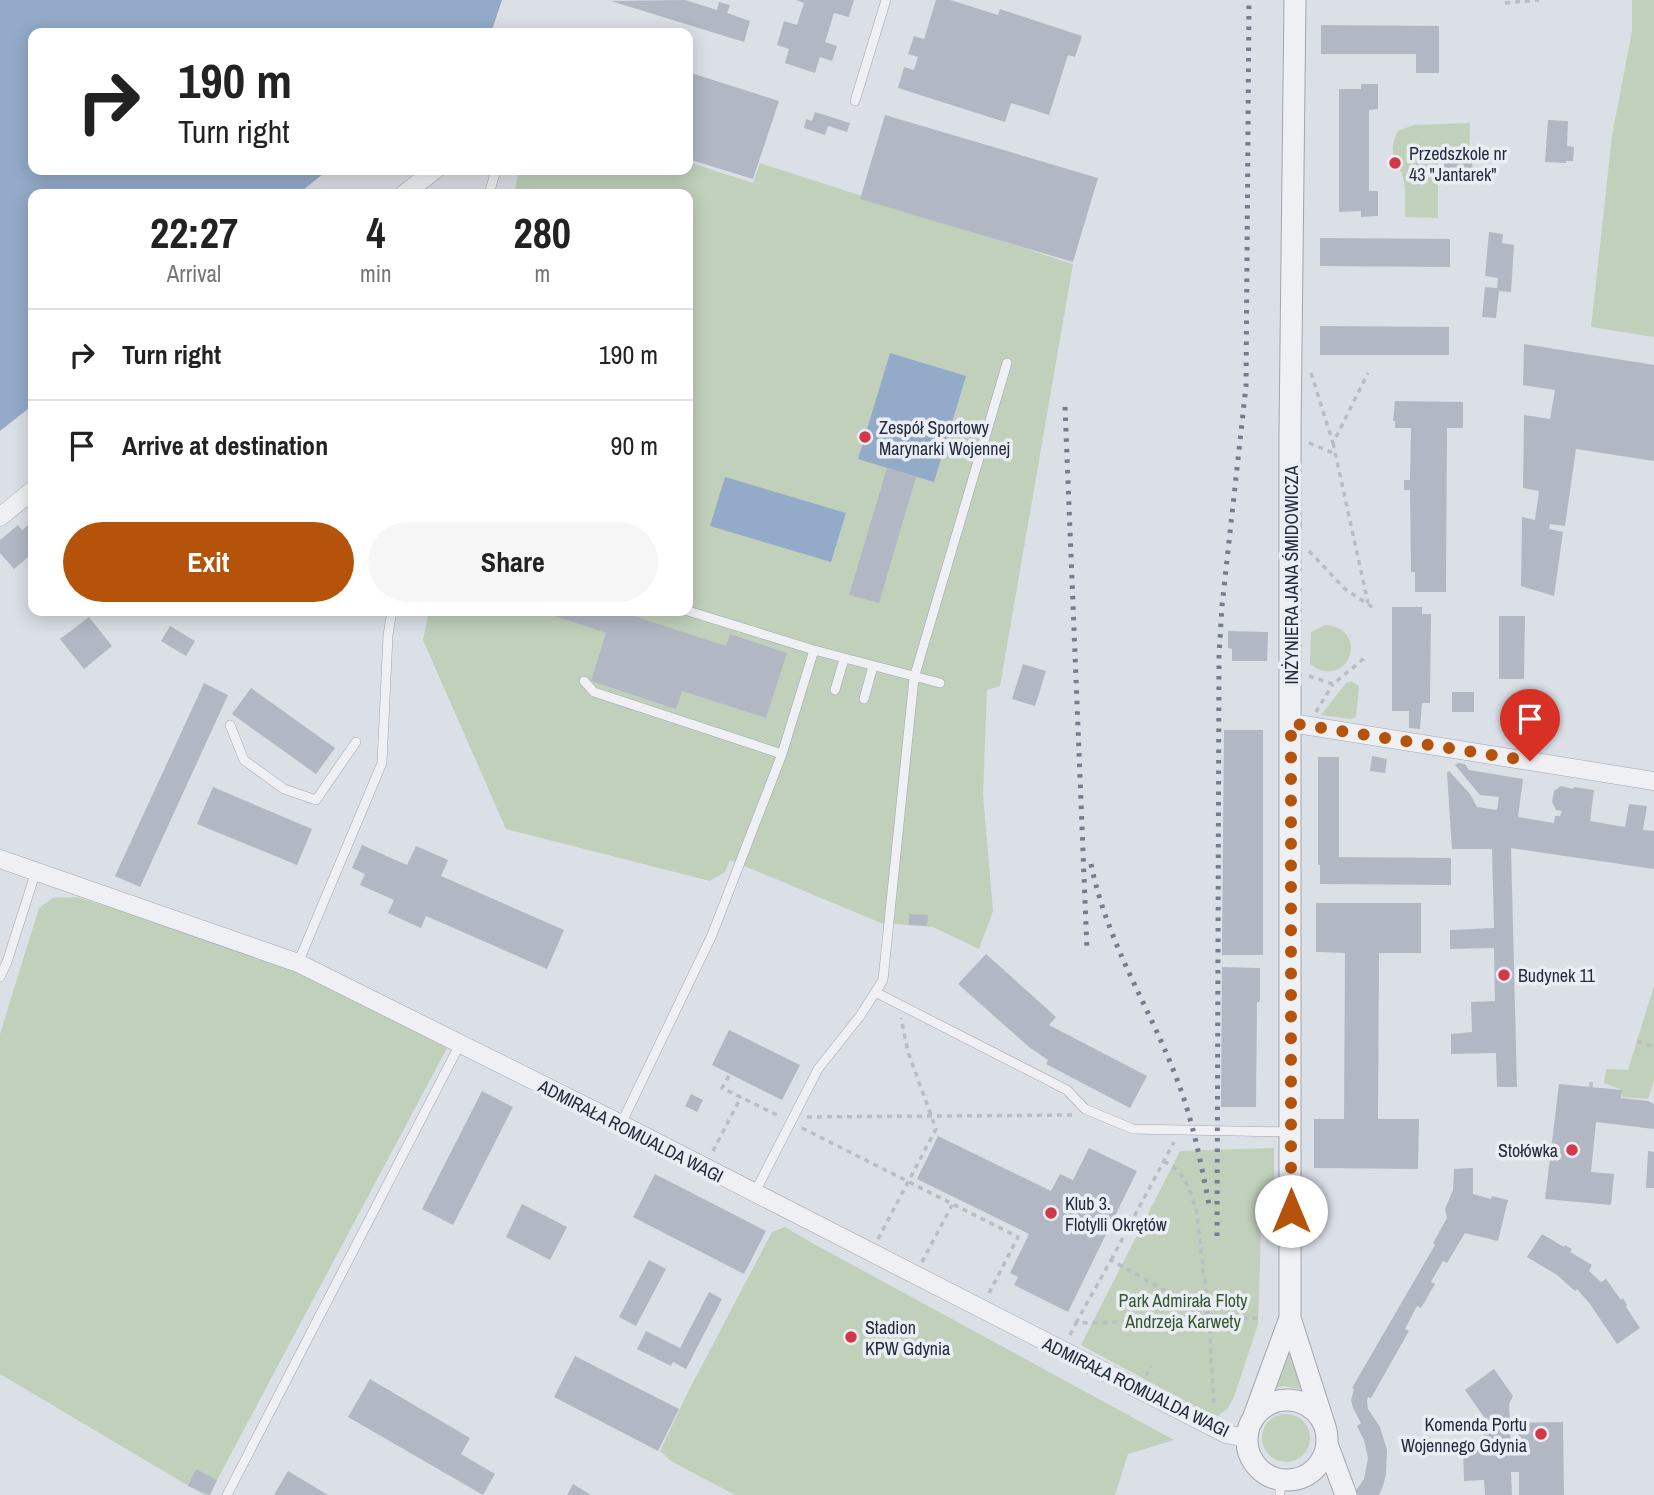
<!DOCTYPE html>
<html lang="en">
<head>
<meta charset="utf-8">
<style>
  body { margin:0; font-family:"Archivo Narrow",sans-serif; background:#f6f6f6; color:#222; height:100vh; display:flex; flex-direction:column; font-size:26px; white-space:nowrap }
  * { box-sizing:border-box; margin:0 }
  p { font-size:23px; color:#767676 }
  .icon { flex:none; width:38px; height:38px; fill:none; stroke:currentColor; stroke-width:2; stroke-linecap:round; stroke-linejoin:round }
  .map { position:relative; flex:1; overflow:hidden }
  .panel { position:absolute; left:28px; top:189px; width:665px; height:427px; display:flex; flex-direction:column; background:#fff; border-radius:14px; box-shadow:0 4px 18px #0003 }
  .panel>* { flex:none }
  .hud { position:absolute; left:28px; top:28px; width:665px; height:147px; border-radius:14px; box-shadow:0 4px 18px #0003; background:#fff; color:#222; overflow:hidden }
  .pin { position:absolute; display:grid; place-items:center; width:60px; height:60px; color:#fff; margin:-72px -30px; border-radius:50% 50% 50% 0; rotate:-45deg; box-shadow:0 0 7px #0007 }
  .pin .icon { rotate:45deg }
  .me { position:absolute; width:77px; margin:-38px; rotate:0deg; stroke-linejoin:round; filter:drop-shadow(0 0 5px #0008) }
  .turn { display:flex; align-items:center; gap:24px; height:147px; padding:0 35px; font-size:32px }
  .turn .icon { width:91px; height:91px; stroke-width:2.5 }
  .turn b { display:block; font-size:49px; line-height:60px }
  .eta { display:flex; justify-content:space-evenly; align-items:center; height:119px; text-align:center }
  .eta b { font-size:42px; font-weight:800; line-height:49px }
  .primary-button { display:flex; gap:14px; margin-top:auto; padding:14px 35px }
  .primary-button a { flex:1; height:80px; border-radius:42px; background:#b45309; color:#fff; font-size:28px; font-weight:800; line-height:80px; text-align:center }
  .primary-button a+a { background:#f6f6f6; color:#222 }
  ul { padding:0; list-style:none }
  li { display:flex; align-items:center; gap:21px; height:91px; padding:0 35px; border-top:2px solid #e0e0e0 }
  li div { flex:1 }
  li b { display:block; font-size:26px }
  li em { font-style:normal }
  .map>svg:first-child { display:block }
  .green { fill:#c0d0bb }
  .water { fill:#93abc9 }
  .building { fill:#b2b8c3 }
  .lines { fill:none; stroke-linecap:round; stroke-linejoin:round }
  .service-casing { stroke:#a0a6b0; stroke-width:10 }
  .minor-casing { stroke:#a0a6b0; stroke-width:19 }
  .tertiary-casing { stroke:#a0a6b0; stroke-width:23 }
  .path { stroke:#b9bdc4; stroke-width:3.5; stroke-dasharray:5 5; stroke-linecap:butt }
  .service { stroke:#eef0f4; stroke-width:9 }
  .minor { stroke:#eef0f4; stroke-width:18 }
  .tertiary { stroke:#eef0f4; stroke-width:21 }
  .rail { stroke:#747d90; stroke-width:5; stroke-dasharray:3.5 7; stroke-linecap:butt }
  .route { stroke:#b45309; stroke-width:12; stroke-dasharray:0 21.6 }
  .poi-dot { fill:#d33848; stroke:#eaeef4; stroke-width:2.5 }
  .labels { text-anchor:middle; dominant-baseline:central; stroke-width:7; stroke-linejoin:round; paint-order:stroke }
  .poi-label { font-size:18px; fill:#242c3d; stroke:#eaeef4; text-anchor:start }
  .street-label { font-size:18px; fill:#242c3d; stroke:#eaeef4 }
  .park-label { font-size:18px; fill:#375931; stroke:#eaeef4 }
</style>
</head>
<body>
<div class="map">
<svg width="1654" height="1495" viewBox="0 0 1654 1495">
  <rect width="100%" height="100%" fill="#dbdfe6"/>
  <!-- green -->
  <path class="green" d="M1632,0H1654V337L1591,327L1612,136L1632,31Z
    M1470,123L1469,160L1438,161V218L1405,217C1405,206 1406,194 1404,183C1402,162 1384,159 1398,131L1414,125Z
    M688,162L753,183L760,163L1073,264L1000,686L987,690L983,794L993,911L979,949L933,927L881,923L730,860L725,872L710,881L506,829L423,640L429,611H688V194H514L519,170H688Z
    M1325,625C1372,628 1348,693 1310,664L1311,632Z
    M1351,681L1359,686L1356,717L1350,719L1321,715L1346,683Z
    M77,897L210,940L319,981L447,1048L209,1495H204L0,1374V1034L39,908L53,898Z
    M1654,986V1080L1648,1099L1622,1097V1090L1604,1083L1606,1069L1628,1070Z
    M1274,1148V1207L1261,1232L1258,1324L1234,1397L1228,1408L1218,1416L1204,1411L1081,1345L1180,1151Z
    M785,1227L814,1244L1174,1440L1128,1454L1115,1495H735L671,1461L660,1451L687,1394L772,1232Z
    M1287,1336L1305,1390L1284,1386L1271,1389Z
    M1262 1438a24 24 0 1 1 48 0a24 24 0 1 1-48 0Z"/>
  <!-- water -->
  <path class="water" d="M0,0H502L491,33H33V170H328L298,194H33V405L0,431Z
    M890,353L966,376L934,482L858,459Z
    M725,477L846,513L831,562L710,526Z"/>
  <!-- building -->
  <path class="building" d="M685,0L717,10L719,2L730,5L727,13L750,21L744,42L611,1Z
    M796,0H854L849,17L834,13L825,42L837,46L832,61L820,57L815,73L785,63L789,49L777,45L784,21L797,25L804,3Z
    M936,0H950L998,15L1000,9L1082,36L1075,57L1068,55L1049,115L1011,103L1005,122L898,88L904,67L914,70L918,57L908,54L914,36L924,39Z
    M1321,25L1439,26V73H1416V54H1321Z
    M688,72L779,101L753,179L688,159Z
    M1361,84H1378V109L1369,110V191H1378V216L1361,217V211L1339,212V89H1361Z
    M815,112L850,123L847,132L828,126L825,135L804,128L806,119L812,121Z
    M885,115L1098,178L1073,262L860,199Z
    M1548,120L1568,121L1567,146L1574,147L1573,161H1566V163L1545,162Z
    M1444,162H1472L1473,177H1444Z
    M1489,232L1503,234L1502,243L1514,245L1511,292L1499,291L1496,318L1482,317L1485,287L1497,288L1498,278L1485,276Z
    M1320,238L1450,239V267L1320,266Z
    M1320,326L1449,327V355H1320Z
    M1524,344L1654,365V461L1576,449L1565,526L1550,524L1549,529L1563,532L1554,596L1521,586L1522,517L1535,520L1539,491L1523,488L1524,415L1550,419L1555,390L1523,385Z
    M1395,401L1463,402V428H1447L1446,592H1415V572H1411L1410,490H1404V480H1410L1411,428H1395V421H1393Z
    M887,468L916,477L879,603L849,595Z
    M33,521V553L14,569L0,553V540L18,525L22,530Z
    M1392,607H1422V614H1431L1430,703H1422L1420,729L1409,728V711H1392Z
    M540,611H624V613L726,646L730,634L787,653L766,718L682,691L676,709L591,681L606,633Z
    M1499,616H1525L1524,679H1499Z
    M89,617L112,646L84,669L60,639Z
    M170,626L195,641L186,656L161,641Z
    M1228,631L1268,632L1267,661H1232V649L1228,648Z
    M1023,664L1046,671L1035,706L1012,699Z
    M204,683L228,695L140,887L115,876Z
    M251,688L335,748L316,774L232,714Z
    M1452,692H1474V712H1452Z
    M1224,730H1263V955H1222Z
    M1372,756L1387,759L1385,773L1370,771Z
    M1318,757H1339V857L1451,858V885L1320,884V865H1318Z
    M1458,763L1465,764L1469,770L1523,779L1518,817L1554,823L1555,816H1560L1562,811L1556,810L1552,802L1554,791L1561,786L1573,789L1574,787L1594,790L1590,821L1625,827L1629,804L1647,806L1643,830L1654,831V869L1511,848L1517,1087H1497L1496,1053L1451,1054V1034L1472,1032L1471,1002L1495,1001L1494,948L1450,949V930L1494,928L1492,849H1452L1447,773L1449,771L1470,794L1477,807L1497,810L1499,797L1480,795L1455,765Z
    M213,787L312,829L297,865L197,824Z
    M362,845L407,865L416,846L448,860L441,876L564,930L547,969L426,916L421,928L388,913L394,900L360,885L365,874L352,868Z
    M1316,903H1421V953H1379L1378,1119H1419L1418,1169L1314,1168V1119H1344L1345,953L1316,952Z
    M909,914L928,915L927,926L909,925Z
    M986,954L1056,1017L1049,1025L1147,1076L1130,1108L1046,1064L1048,1060L1029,1047L958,984Z
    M1222,967L1260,968V1002H1257L1256,1107H1221Z
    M729,1030L800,1065L782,1100L712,1065Z
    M1559,1084L1622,1090L1621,1098L1648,1101L1654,1104V1129L1596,1122L1591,1172L1614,1174L1611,1205L1545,1199Z
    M482,1091L513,1107L453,1225L422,1209Z
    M691,1094L703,1100L697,1112L685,1106Z
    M938,1136L1051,1191L1060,1174L1073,1180L1089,1148L1137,1171L1068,1312L1014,1285L1018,1277L1010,1273L1029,1234L917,1179Z
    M1648,1151L1654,1152V1188H1646Z
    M1473,1168V1194L1491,1199L1492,1196L1508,1200L1498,1241L1465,1233L1447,1263L1443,1261L1431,1282L1435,1284L1421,1308L1417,1306L1405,1329L1409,1331L1371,1398L1368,1397L1367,1401L1368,1409L1380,1427L1387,1450L1386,1474L1383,1486L1379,1495H1358L1355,1492L1364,1479L1368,1458L1364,1440L1357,1426L1361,1423L1353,1408L1351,1400L1354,1389L1352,1388L1435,1245L1433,1243L1447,1218L1445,1209L1453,1190L1454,1169Z
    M655,1174L766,1231L744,1274L633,1217Z
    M522,1204L567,1227L550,1260L506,1237Z
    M1542,1234L1564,1247L1565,1245L1572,1249L1570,1252L1592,1265L1589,1271L1601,1282L1606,1279L1621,1300L1623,1298L1627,1305L1626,1307L1640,1328L1617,1344L1590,1304L1577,1289L1575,1291L1557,1275L1527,1257Z
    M649,1260L666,1269L636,1326L619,1317Z
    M709,1292L722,1299L686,1369L673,1362L671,1366L637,1349L646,1331L680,1348Z
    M575,1356L679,1409L658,1451L554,1397Z
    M1494,1369L1513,1396L1509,1404L1511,1449H1519L1518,1423L1563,1422L1564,1495H1519V1472H1511L1512,1495H1485L1484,1480L1464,1481L1463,1445L1484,1444V1417L1465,1390Z
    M370,1379L470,1438L461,1454L495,1474L483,1495L348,1417Z
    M196,1469L217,1480L210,1495L188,1486Z
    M288,1471L328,1495H274Z
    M573,1484L591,1495H567Z"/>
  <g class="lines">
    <defs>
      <path id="service" d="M855,101L886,0
        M489,194L496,170
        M688,611L814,650L940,683
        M584,681L594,692L782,754
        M835,690L844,659
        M864,699L873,666
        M230,725L244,760L284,789L316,800L356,742
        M298,963L382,763L388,635L392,611
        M0,977L7,962L36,871
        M877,993L1067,1090L1085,1109L1133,1129L1290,1132
        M621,1124L712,935L782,754L814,650
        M754,1194L818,1069L860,1016L883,980L914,678L1007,363
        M1280,1481V1495
        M227,1495L460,1044"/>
      <path id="minor" d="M404,194L435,170
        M0,517L33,490
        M1291,723L1654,781
        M0,859L298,963L621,1124L1226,1434L1246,1438"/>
      <path id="tertiary" d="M1295,0L1290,432V1318L1325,1427
        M1247 1440a40 40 0 1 1 80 0a40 40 0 1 1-80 0Z
        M1254,1416L1290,1318
        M1327,1444L1346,1495"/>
    </defs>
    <!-- service casing -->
    <use href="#service" class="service-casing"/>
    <!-- minor casing -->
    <use href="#minor" class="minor-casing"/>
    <!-- tertiary casing -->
    <use href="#tertiary" class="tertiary-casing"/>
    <!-- path -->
    <path class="path" d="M1505,3L1539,0
      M1311,373L1333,443L1368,373
      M1309,443L1336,454
      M1333,443L1368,603
      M1309,551L1345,589L1375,609
      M1309,676L1333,684L1367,656
      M1316,712L1333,684
      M1653,990H1654
      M1637,1041L1654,1047
      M729,1076L722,1088L779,1116
      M1591,1087V1082
      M807,1117L1073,1115
      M802,1128L1018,1237L988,1295
      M713,1151L741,1097
      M1164,1161L1178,1170L1189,1188L1196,1209L1209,1316L1214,1408
      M878,1239L936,1129L908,1052L901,1018
      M1111,1260L1174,1142
      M922,1262L952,1205
      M1076,1323L1111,1260L1208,1315
      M1070,1335L1076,1323L1263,1318
      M1146,1376L1151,1366"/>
    <!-- service -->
    <use href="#service" class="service"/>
    <!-- minor -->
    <use href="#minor" class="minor"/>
    <!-- tertiary -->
    <use href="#tertiary" class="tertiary"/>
    <!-- rail -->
    <path class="rail" d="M1065,407L1087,950
      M1091,864C1108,947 1151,1008 1179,1085C1194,1125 1202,1168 1210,1210
      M1217,1236L1219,655L1222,606L1246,386L1249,0"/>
  </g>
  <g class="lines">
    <!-- route -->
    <path class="route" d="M1291,1211V723L1530,761"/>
  </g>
  <!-- markers -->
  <g class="poi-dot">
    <circle cx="1395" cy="163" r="7"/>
    <circle cx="865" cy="437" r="7"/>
    <circle cx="1504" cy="975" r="7"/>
    <circle cx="1572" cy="1150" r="7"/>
    <circle cx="1051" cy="1213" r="7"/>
    <circle cx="851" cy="1337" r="7"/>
    <circle cx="1541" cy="1434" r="7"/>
  </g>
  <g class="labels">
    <!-- poi labels -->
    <g class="poi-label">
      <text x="1409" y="153">Przedszkole nr<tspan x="1409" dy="21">43 "Jantarek"</tspan></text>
      <text x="879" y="427">Zespół Sportowy<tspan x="879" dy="21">Marynarki Wojennej</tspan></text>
      <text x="1518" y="975">Budynek 11</text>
      <text x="1558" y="1150" text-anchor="end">Stołówka</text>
      <text x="1065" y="1203">Klub 3.<tspan x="1065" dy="21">Flotylli Okrętów</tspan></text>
      <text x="865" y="1327">Stadion<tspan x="865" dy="21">KPW Gdynia</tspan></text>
      <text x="1527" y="1424" text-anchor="end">Komenda Portu<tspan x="1527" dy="21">Wojennego Gdynia</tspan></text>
    </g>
    <!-- street labels -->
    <g class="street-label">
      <text transform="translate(1291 575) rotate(-90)">INŻYNIERA JANA ŚMIDOWICZA</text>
      <text transform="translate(631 1131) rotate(27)">ADMIRAŁA ROMUALDA WAGI</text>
      <text transform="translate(1136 1387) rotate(26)">ADMIRAŁA ROMUALDA WAGI</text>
    </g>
    <!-- park labels -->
    <g class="park-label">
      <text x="1183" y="1300">Park Admirała Floty<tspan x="1183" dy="21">Andrzeja Karwety</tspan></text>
    </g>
  </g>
</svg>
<div class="pin" style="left:1530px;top:761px;background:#d93025"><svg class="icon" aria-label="arrive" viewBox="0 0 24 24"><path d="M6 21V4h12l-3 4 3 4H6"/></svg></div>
<svg class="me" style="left:1291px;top:1211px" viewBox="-20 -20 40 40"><circle r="19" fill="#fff"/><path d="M0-13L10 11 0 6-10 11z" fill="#b45309"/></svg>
<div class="hud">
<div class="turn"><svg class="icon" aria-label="right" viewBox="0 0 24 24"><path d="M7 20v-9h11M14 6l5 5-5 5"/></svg><div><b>190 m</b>Turn right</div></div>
</div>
<section class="panel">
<div class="eta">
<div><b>22:27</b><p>Arrival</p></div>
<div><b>4</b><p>min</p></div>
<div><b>280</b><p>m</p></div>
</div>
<ul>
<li><svg class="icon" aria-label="right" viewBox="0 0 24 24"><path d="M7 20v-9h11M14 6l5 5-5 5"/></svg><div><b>Turn right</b></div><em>190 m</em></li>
<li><svg class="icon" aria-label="arrive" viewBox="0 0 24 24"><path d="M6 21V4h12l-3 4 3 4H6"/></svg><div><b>Arrive at destination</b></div><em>90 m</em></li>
</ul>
<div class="primary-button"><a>Exit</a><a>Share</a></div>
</section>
</div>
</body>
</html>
